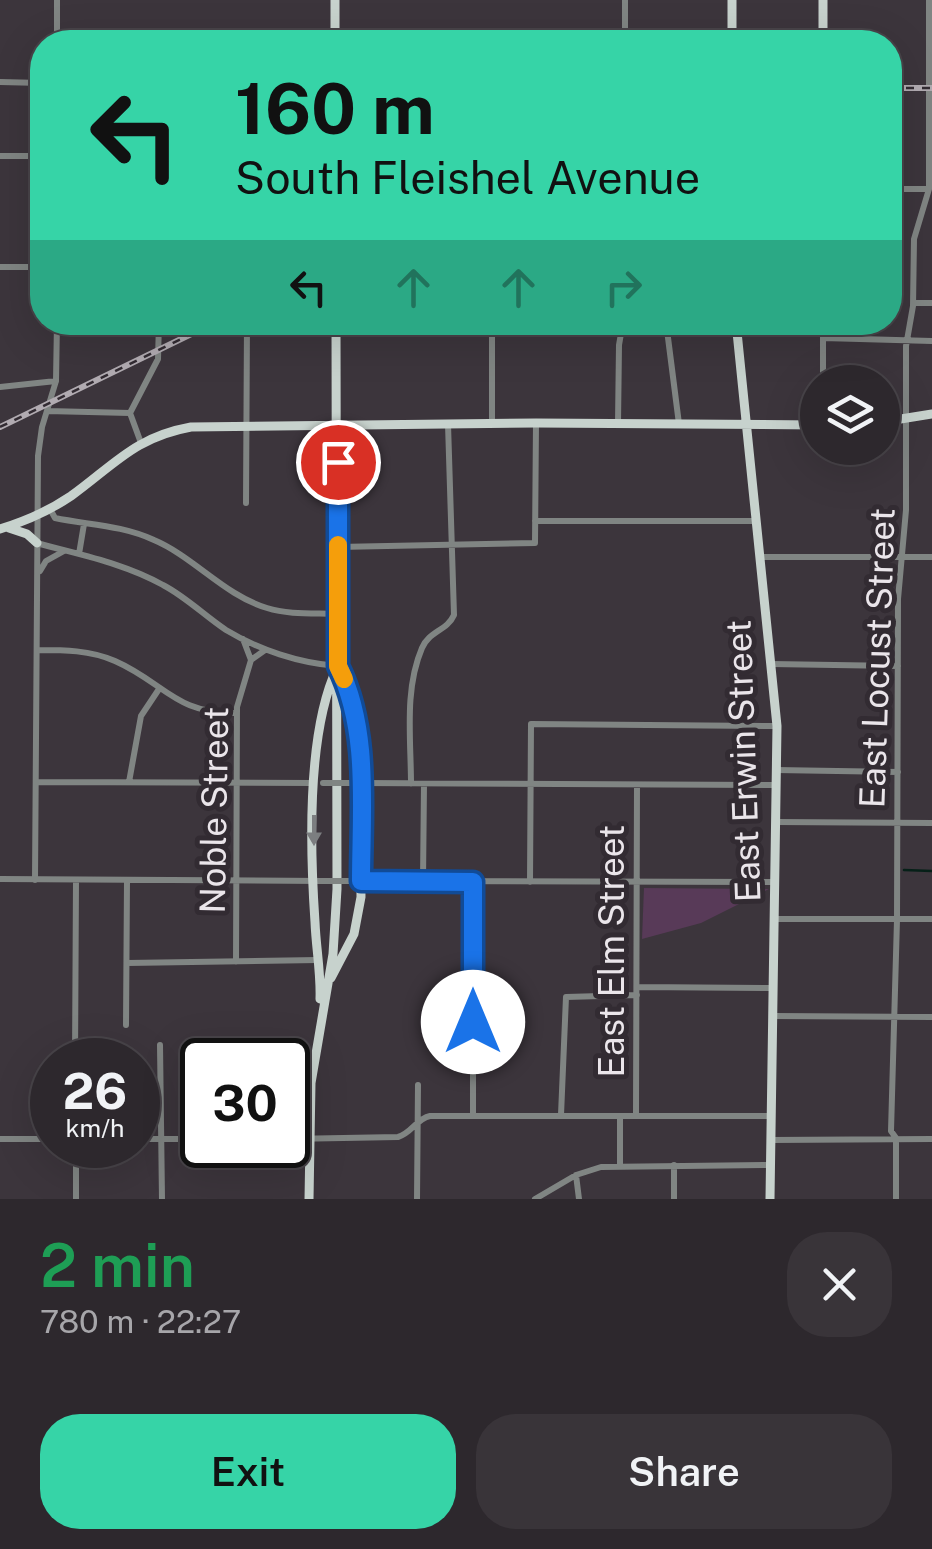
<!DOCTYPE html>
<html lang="en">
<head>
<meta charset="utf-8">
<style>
  body { margin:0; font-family:"Public Sans",sans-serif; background:#393439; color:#f1f3f6; height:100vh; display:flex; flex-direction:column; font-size:38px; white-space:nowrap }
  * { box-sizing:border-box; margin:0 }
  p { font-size:32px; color:#a7a6aa }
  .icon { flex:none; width:55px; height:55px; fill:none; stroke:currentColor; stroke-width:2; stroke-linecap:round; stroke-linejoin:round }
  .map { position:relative; height:1199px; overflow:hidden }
  .side { display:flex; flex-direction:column; background:#2d282d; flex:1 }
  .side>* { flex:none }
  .top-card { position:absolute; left:30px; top:30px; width:872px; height:305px; border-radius:40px; box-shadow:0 10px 40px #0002,0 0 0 2px #484449; background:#36d4a7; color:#111; overflow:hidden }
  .fabs { position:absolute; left:800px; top:365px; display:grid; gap:20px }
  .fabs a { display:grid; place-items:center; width:100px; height:100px; border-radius:50%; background:#2d282d; box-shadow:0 10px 40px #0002,0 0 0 2px #484449; font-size:50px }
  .speed { position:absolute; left:30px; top:1038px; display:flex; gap:20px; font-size:50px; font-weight:700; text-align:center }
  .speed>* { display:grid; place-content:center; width:130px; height:130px; border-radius:50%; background:#2d282d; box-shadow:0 10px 40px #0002,0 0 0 2px #484449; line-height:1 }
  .speed small { font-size:25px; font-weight:400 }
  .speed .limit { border:5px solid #111; border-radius:15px; background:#fff; color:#111 }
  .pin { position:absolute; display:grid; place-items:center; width:85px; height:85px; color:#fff; margin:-42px; border:5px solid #fff; border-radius:50%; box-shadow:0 2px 10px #0007 }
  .me { position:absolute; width:110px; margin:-55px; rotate:0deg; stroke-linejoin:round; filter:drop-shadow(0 0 8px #0008) }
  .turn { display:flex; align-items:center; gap:35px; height:210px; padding:0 40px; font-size:45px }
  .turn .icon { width:130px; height:130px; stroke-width:2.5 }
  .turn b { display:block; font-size:70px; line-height:85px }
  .lanes { display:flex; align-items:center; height:95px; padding:0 40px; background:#0003; justify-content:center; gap:50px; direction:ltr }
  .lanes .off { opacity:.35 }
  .round { display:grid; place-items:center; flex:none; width:105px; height:105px; border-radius:40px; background:#393439 }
  .summary { display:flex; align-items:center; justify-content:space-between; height:170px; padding:0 40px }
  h1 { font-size:60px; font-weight:600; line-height:75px; color:#1e9e55 }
  .primary-button { display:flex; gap:20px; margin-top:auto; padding:20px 40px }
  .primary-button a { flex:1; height:115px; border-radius:40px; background:#36d4a7; color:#111; font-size:40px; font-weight:600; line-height:115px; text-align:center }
  .primary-button a+a { background:#393439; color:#f1f3f6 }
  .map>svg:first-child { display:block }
  .green { fill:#583a58 }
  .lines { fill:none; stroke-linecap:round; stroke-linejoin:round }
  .stream { stroke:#062018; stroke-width:2.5 }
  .minor { stroke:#808583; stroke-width:6 }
  .major { stroke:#c7d2cd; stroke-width:9 }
  .rail-casing { stroke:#b1abb1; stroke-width:6 }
  .rail { stroke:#322b32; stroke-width:2.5; stroke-dasharray:8; stroke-linecap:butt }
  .minor-bridge { stroke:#808583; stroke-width:6 }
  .oneway { fill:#7c7e80 }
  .route-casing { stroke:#114b97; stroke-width:25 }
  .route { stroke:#1a73e8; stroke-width:18 }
  .slow { stroke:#f59e0b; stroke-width:18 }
  .labels { text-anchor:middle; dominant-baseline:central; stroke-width:10; stroke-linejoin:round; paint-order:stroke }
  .street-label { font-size:35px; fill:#eae5ea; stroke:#322b32 }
</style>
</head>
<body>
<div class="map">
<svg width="932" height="1199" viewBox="0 0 932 1199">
  <rect width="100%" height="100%" fill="#3c353c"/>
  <!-- green -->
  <path class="green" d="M644,888L769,889L701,923L642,939Z"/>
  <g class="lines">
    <!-- stream -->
    <path class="stream" d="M904,870L932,871"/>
    <!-- minor -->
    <path class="minor" d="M625,0V42
      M57,42V0
      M0,82L42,83
      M0,156H42
      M890,189H929
      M0,267H42
      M913,303H932
      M666,322L679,424
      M823,338L932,341
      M823,382V322
      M0,387L56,381
      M47,411L130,413
      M618,423L619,345L623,322
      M492,424V322
      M141,443L130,413L158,359L159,322
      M246,503L247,322
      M50,509L55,518C89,525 121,525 154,540C194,557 224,595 267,608C289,615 314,613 337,614
      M535,521H757
      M37,543C80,555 124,563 163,585C186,597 205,616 226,630C259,650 299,663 337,666
      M338,547L535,543L536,423
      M79,554L84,524
      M760,557H932
      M40,571L46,561L64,551
      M243,639L251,660
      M37,650C64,650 90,650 115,661C165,683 175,714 236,713
      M771,664L898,666
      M776,770L898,772
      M36,782L314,783
      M129,782L141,716L159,689
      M357,783L776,785
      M411,784C411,739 404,690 422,648C429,631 447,631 454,615L448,424
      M776,822L932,823
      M0,879L323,881
      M35,880L38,456L42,427L56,381L57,322
      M361,881L775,882
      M423,881L424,784
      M473,882V1115
      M530,882L531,724L777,726
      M775,919H932
      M236,962L237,707L251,660L265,650
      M127,963L318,960
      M637,987L773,988
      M773,1016L932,1017
      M126,1025L127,881
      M160,1045L162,1199
      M75,1060L76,881
      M561,1115L566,997L637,995
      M620,1116V1165
      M636,1116L637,785
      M0,1139H52
      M138,1139H202
      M288,1139L398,1137C412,1133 416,1119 430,1116H771
      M771,1140L932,1139
      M674,1165V1199
      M576,1175L579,1199
      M76,1199V1145
      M417,1199L418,1085
      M535,1199L576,1175L601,1167L770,1165
      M896,1199V1138L891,1131L897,920L898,599L906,510V346L913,306L914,239L929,189V0"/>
    <!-- major -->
    <path class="major" d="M335,0V42
      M823,0V42
      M732,42V0
      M736,322L777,726L770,1199
      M882,422L932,414
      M9,528L27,534L37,543
      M0,529C26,521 49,511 71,496C114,465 135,437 191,427L536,423L818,425
      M331,978L354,934L361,897L360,753L350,698L339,668
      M320,999C321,973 316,948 315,922C310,849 306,734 337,668
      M309,1199L311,1083L333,954L337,889L336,322"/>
    <defs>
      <path id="rail" d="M890,88H932
        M0,427L216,322"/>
    </defs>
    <!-- rail casing -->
    <use href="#rail" class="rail-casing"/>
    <!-- rail -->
    <use href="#rail" class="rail"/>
    <!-- minor-bridge -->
    <path class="minor-bridge" d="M323,783H353
      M323,881H353"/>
  </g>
  <!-- one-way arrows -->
  <defs><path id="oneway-solid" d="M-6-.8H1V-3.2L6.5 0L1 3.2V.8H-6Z" transform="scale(2.5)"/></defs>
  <use class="oneway" href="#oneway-solid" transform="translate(314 830) rotate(90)"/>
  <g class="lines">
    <defs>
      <path id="route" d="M338,462V666C370,730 361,811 361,881L473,882V1022"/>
    </defs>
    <!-- route casing -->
    <use href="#route" class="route-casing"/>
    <!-- route -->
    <use href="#route" class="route"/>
    <!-- slow -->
    <path class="slow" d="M338,545V666L344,679"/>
  </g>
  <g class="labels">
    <!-- street labels -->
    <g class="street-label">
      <text transform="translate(877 658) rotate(-88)">East Locust Street</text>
      <text transform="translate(743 761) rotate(-92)">East Erwin Street</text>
      <text transform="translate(214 810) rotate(-89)">Noble Street</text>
      <text transform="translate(611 951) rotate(-90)">East Elm Street</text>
    </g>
  </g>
</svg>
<div class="fabs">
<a><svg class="icon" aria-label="layers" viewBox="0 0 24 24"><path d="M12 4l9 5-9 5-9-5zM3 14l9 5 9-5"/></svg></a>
</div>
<div class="speed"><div>26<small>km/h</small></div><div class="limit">30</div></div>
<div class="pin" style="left:338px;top:462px;background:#d93025"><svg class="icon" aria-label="arrive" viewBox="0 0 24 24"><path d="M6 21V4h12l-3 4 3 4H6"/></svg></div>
<svg class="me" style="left:473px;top:1022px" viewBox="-20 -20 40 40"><circle r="19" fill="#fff"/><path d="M0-13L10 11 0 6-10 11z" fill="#1a73e8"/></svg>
<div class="top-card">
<div class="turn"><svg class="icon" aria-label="left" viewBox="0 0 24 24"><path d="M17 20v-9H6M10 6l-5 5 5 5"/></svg><div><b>160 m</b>South Fleishel Avenue</div></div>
<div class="lanes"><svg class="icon" aria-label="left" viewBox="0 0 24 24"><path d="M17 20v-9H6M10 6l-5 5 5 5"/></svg><svg class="icon off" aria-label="ahead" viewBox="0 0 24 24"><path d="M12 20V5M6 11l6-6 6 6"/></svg><svg class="icon off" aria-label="ahead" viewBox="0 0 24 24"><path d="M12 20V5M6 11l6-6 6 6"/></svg><svg class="icon off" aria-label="right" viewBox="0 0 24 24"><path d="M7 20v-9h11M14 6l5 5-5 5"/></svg></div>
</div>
</div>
<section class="side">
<div class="summary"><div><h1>2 min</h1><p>780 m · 22:27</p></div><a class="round"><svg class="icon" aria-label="close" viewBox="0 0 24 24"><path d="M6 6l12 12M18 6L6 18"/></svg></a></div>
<div class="primary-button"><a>Exit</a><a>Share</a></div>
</section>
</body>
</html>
